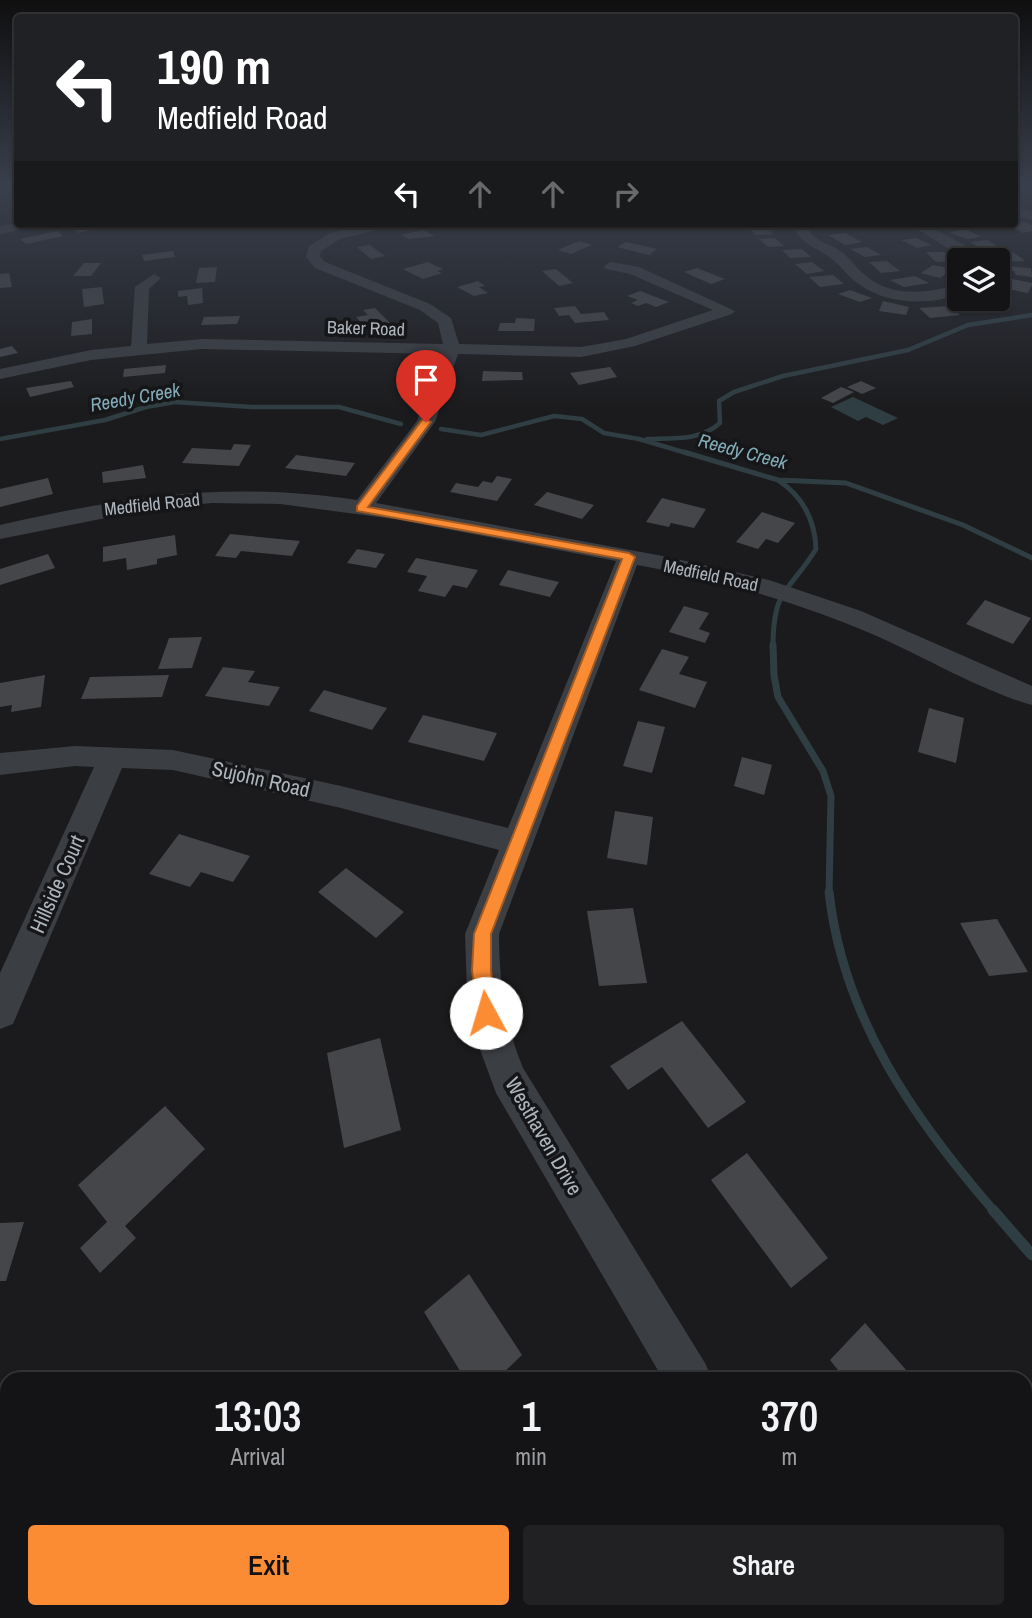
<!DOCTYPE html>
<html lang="en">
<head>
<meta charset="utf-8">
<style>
  body { margin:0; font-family:"Archivo Narrow",sans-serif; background:#212123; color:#f1f3f6; height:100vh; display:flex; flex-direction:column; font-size:26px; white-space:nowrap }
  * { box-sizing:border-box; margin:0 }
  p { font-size:23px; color:#9d9ea1 }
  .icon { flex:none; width:38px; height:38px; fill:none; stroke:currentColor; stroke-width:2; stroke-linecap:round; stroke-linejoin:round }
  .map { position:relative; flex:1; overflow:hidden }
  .drawer { position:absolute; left:0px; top:1372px; width:1032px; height:247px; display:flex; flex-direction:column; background:#141416; border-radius:21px 21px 0 0; box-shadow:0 2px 5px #0004,0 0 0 2px #333335 }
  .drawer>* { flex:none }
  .hud { position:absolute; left:14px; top:14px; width:1004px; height:214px; border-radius:7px; box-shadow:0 2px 5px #0004,0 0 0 2px #333335; background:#202124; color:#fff; overflow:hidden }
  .tools { position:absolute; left:947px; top:248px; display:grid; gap:14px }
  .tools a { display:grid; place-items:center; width:63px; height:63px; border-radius:7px; background:#141416; box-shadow:0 2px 5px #0004,0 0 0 2px #333335; font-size:35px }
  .pin { position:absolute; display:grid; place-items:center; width:60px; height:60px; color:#fff; margin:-72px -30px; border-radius:50% 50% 50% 0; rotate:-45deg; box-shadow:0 0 7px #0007 }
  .pin .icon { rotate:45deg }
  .me { position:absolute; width:77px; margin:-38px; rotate:354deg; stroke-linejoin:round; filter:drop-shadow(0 0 5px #0008) }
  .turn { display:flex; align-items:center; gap:24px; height:147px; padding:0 28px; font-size:32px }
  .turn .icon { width:91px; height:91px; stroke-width:2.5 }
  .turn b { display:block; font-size:49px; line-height:60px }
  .lanes { display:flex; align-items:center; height:66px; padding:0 28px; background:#0003; justify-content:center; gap:35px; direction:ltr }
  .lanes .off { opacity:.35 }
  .eta { display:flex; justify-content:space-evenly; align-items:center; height:119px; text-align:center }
  .eta b { font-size:42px; font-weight:600; line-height:49px }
  .primary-button { display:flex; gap:14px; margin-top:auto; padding:14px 28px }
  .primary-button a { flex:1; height:80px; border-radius:7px; background:#fc8c34; color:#111; font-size:28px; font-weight:600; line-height:80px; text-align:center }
  .primary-button a+a { background:#212123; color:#f1f3f6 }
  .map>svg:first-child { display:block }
  .water { fill:#2f3e43 }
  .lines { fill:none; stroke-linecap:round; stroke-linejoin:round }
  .stream-far4 { stroke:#2f3e43; stroke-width:4.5 }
  .stream-far3 { stroke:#2f3e43; stroke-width:5 }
  .stream-far2 { stroke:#2f3e43; stroke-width:7 }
  .stream-far1 { stroke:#2f3e43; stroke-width:9 }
  .stream { stroke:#2f3e43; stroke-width:11 }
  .building { fill:#45464a }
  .minor { fill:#3b3e43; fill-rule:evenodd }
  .route { fill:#fc8c34; stroke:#a45b22; stroke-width:2 }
  .labels { text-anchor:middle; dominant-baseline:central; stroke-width:7; stroke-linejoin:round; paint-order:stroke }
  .far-street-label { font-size:18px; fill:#adb5bd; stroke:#161618 }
  .far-water-label { font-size:19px; font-style:italic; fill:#83acb9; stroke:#161618 }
  .street-label { font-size:21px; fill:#adb5bd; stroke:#161618 }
</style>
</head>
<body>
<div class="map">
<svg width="1032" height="1618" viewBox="0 0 1032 1618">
  <rect width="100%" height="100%" fill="#1b1b1d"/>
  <!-- water -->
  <path class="water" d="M853,397L898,418L883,425L866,417L858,421L831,407Z"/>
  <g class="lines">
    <!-- stream-far4 -->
    <path class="stream-far4" d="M441,429L481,435L554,416L582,419L604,433L639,439L690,454
      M0,439L105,420L146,407L175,402L252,407H339L401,424
      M647,439C673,438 700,441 720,423L719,401L734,392L783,376L908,350L968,325L1032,315"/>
    <!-- stream-far3 -->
    <path class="stream-far3" d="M684,452L778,480L846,483L963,525L1032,558
      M773,647C773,587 789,593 816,549C815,520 802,496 778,480"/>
    <!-- stream-far2 -->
    <path class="stream-far2" d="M773,645L774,675L778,697L823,771L831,796L829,894"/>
    <!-- stream-far1 -->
    <path class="stream-far1" d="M829,892C843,1018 914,1119 994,1211"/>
    <!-- stream -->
    <path class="stream" d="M993,1210L1032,1255"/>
  </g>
  <!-- building -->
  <path class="building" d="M1024,222L1032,225V231L1023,233L1008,224Z
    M92,224L110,226L78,233L72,228Z
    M865,224H892L895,230L867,229Z
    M774,226L777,230L770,231L773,234L755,235L749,227Z
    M966,229L981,237L967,239L949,232Z
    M423,230L435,236L409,239L401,235Z
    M57,231L63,236L26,244L20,239Z
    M845,233L862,242L845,245L828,235Z
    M775,238L784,246L768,247L759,239Z
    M916,238L932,245L917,248L901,240Z
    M987,240L1000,248L983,250L970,242Z
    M579,241L592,245L571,254L558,250Z
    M626,242L657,249L649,255L617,247Z
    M370,245L385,256L371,259L357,247Z
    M867,247L881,255L865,257L850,249Z
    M802,249L811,257L790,258L782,250Z
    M173,251L175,257L144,261L142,255Z
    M926,252H944L954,261L936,262Z
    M1013,252L1025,261L1005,262L993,253Z
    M887,261L900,271L881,273L869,262Z
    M428,262L443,269L437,271L442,273L423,279L403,269Z
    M812,262L824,271L807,274L795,264Z
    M84,263H101L91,276H73Z
    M933,265L952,269L940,278L921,273Z
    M1003,266L1031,268L1032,277L1016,275L1014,271L1004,270Z
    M217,267L215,282L196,283L199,268Z
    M697,268L725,279L711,284L684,272Z
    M556,269L573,283L559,286L542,271Z
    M9,273L12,287L0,288V274Z
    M833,275L844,284L820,287L809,277Z
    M915,276L929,283L904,287L890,280Z
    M1007,278L1032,283V285L1028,293L1002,288Z
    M478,281L485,286L479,287L488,293L474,296L457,287Z
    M102,287L104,304L84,307L82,289Z
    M202,288L203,303L188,305L187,296L178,297V291Z
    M850,290L872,298L860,302L838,294Z
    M640,291L669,302L656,307L646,303L638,306L631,303L638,300L627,296Z
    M978,300L995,307L975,313L958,305Z
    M883,301L909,307L906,315L879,311Z
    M575,306L581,314L604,312L609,320L575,323L569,315L559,316L554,308Z
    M949,306L960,315L930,318L919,308Z
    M375,308L392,325L368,330L356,317L368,315L363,310Z
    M240,316L237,324L201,325L204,317Z
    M516,318L535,319L534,331H498L500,323H515Z
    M92,319V334L71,336L72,322Z
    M12,346L18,353L0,357V349Z
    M166,365L165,373L123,377L124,369Z
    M610,367L617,377L579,385L570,373Z
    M483,371L522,372L523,380L482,381Z
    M71,381L74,387L30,397L26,388Z
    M861,381L876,388L862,394L847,387Z
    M841,387L854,392L833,403L821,398Z
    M234,444L251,445L239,466L182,463L192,448L231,450Z
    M296,455L355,463L346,476L285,468Z
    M143,465L146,478L103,483L102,472Z
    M497,476L512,479L497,501L450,492L456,483L478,487L483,481L492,483Z
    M48,478L53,494L0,507V489Z
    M547,492L594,505L582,519L534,505Z
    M662,498L706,509L694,528L671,523L669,527L646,522Z
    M762,512L795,523L778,543L766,539L758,549L736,542Z
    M230,534L300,541L292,556L241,551L236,558L215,556Z
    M175,535L177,555L157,559V564L127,570L126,558L103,562V547Z
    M357,549L385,554L376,568L347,563Z
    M48,554L55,568L0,585V569Z
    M416,558L478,570L467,588L453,585L445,597L418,591L427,576L407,572Z
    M508,570L559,582L550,597L499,585Z
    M985,600L1031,618L1013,644L966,624Z
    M684,606L709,613L699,629L710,633L705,643L669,632Z
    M202,637L192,668L158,669L169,638Z
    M662,649L689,657L679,674L707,682L695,708L639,690Z
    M223,667L255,671L248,682L280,687L269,706L205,696Z
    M45,675L41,707L11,712L12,705L0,707V683Z
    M169,675L162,697L81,699L90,677Z
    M324,690L387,708L372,730L309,711Z
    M929,708L964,718L956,763L918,752Z
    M423,715L497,733L484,761L408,742Z
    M638,721L665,727L652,773L623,766Z
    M742,757L772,765L764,795L734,786Z
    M615,811L653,817L647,865L607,858Z
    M179,834L250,856L233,882L201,872L190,887L149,874Z
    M346,868L404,912L376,938L318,892Z
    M633,908L647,983L599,986L587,911Z
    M997,919L1028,972L989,976L960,923Z
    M682,1021L746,1102L708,1128L662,1067L628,1090L610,1066Z
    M380,1038L401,1130L344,1148L327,1053Z
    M165,1106L205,1149L125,1226L136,1238L100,1273L80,1248L107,1222L78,1185Z
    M747,1153L828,1258L791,1288L711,1180Z
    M24,1222L6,1281H0V1223Z
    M469,1274L522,1355L497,1379H465L424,1312Z
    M865,1323L914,1379H845L830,1360Z
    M1026,1515L1032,1522V1618H1006L1001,1612H1026Z
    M62,1612H181L174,1618H60L59,1615Z"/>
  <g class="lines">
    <!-- minor -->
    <path class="minor" d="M1015,207L1032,212V220L1015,215Z
      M18,223L37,224L36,227L0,234V226Z
      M368,224H390L389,227L340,239L321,251L320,256L325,262L430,304L451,318L459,344L581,347L626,339L713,310L630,274L606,269L604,266L611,262L639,267L735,311L732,314L635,346L581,357L458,354L435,422L376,503L668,557L769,580L861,611L1032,686V705C979,690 923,656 872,634C795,601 719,580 637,565L499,934C499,980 505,1025 523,1068L705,1363L712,1379H663L496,1093L478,1044L467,991L465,934L499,850L341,808L173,770L122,768L13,1024L0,1029V973L94,767L75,766L0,775V753L75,746L173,750L341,786L508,828L616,561L394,519L280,504L212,503L151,509L0,539V525C127,496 226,481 357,500L417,421L441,354L202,349L91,360L0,379V369L91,350L131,346L135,287L154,274L161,278L149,289L147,344L202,339L443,344L438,323L420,310L315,268L306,257L309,246L330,233Z
      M794,224H806C810,239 827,243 839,250C849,257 856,268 866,276C894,299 928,292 959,285V294C929,306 887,304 860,285C848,277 840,264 828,256C815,247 797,242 794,224Z
      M909,224H925L975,251L983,261H968Z
      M447,1612H504L502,1618H445Z
      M801,1612H855L857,1618H803Z"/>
  </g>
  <!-- sky -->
  <linearGradient id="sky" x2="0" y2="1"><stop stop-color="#0f0f10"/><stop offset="0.45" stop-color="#393f4c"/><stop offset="1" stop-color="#393f4c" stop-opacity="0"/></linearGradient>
  <rect width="1032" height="413" fill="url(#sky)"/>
  <!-- route -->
  <path class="route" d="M426,419L431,422L368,507L629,553L635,557L491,934V970L496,1013L493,1019L486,1021L480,1019L477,1013L472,970L474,934L622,559L357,511V506L422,420Z"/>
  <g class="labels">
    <!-- far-street labels -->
    <g class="far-street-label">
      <text transform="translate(366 328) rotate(2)">Baker Road</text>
      <text transform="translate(152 504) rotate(-6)">Medfield Road</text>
      <text transform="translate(711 575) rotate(12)">Medfield Road</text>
    </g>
    <!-- far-water labels -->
    <g class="far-water-label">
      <text transform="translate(135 397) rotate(-10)">Reedy Creek</text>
      <text transform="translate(743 451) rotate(15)">Reedy Creek</text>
    </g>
    <!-- street labels -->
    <g class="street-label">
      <text transform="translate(261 779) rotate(13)">Sujohn Road</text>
      <text transform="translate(57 884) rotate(-66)">Hillside Court</text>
      <text transform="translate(544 1136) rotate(60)">Westhaven Drive</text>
    </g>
  </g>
</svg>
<div class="tools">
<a><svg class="icon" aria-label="layers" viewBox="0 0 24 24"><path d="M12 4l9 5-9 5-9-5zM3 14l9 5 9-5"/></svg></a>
</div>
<div class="pin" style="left:426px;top:422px;background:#d93025"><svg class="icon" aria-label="arrive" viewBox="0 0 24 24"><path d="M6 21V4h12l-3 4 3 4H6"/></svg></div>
<svg class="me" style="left:486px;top:1013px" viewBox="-20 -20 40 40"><circle r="19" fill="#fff"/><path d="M0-13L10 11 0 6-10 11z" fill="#fc8c34"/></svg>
<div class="hud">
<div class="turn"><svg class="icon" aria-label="left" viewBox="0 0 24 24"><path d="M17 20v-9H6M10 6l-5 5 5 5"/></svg><div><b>190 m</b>Medfield Road</div></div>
<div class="lanes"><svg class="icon" aria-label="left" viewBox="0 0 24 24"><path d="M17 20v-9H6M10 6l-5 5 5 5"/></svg><svg class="icon off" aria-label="ahead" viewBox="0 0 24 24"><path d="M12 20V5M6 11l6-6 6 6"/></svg><svg class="icon off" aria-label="ahead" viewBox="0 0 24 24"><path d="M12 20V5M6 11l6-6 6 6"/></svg><svg class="icon off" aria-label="right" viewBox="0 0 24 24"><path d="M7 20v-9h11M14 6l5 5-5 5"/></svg></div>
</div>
<section class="drawer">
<div class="eta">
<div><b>13:03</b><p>Arrival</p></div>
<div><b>1</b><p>min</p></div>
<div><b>370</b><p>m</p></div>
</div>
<div class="primary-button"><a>Exit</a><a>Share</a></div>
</section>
</div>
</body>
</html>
